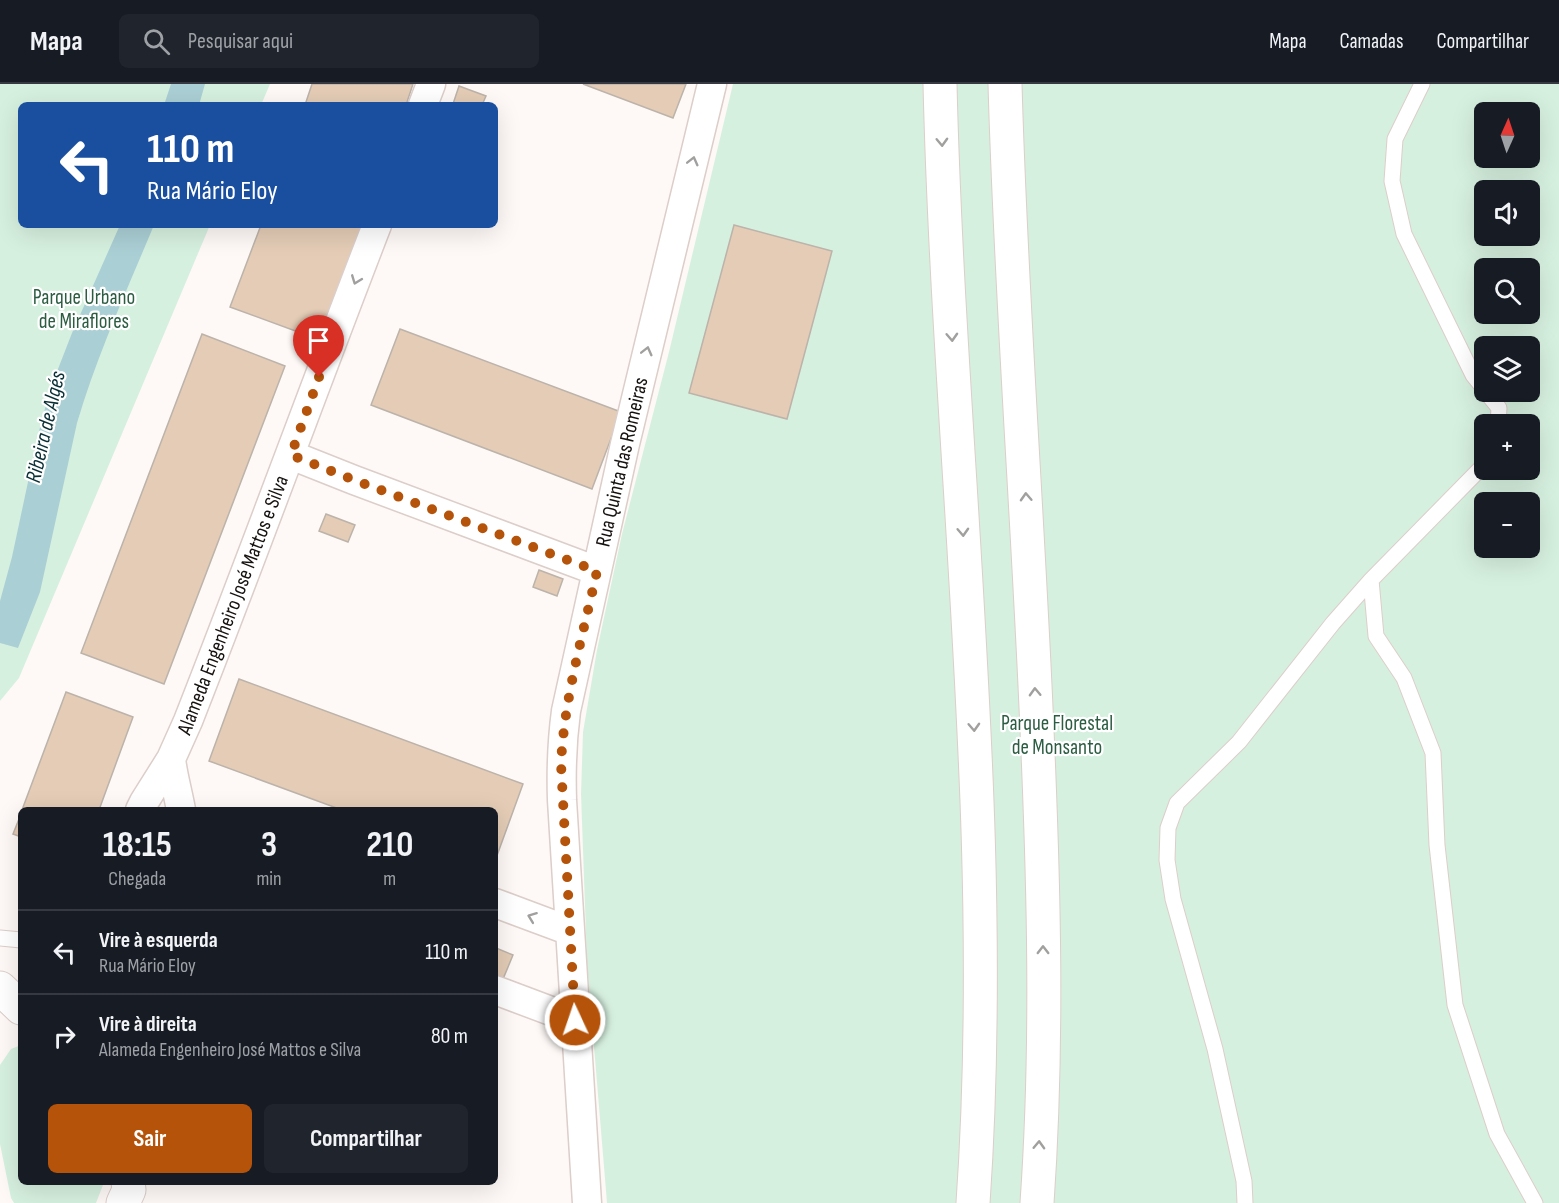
<!DOCTYPE html>
<html lang="pt">
<head>
<meta charset="utf-8">
<style>
  body { margin:0; font-family:"Sofia Sans Condensed",sans-serif; background:#20242c; color:#f1f3f6; height:100vh; display:flex; flex-direction:column; font-size:22px; white-space:nowrap }
  * { box-sizing:border-box; margin:0 }
  p { font-size:20px; color:#9ea1a6 }
  .icon { flex:none; width:33px; height:33px; fill:none; stroke:currentColor; stroke-width:2; stroke-linecap:round; stroke-linejoin:round }
  .map { position:relative; flex:1; overflow:hidden }
  .panel { position:absolute; left:18px; top:723px; width:480px; height:378px; display:flex; flex-direction:column; background:#171b24; border-radius:9px; box-shadow:0 6px 24px #0002 }
  .panel>* { flex:none }
  .top-card { position:absolute; left:18px; top:18px; width:480px; height:126px; border-radius:9px; box-shadow:0 6px 24px #0002; background:#1a4fa0; color:#fff; overflow:hidden }
  .needle { width:39px; rotate:3deg }
  .fabs { position:absolute; left:1474px; top:18px; display:grid; gap:12px }
  .fabs a { display:grid; place-items:center; width:66px; height:66px; border-radius:9px; background:#171b24; box-shadow:0 6px 24px #0002; font-size:30px }
  .pin { position:absolute; display:grid; place-items:center; width:51px; height:51px; color:#fff; margin:-62px -26px; border-radius:50% 50% 50% 0; rotate:-45deg; box-shadow:0 0 6px #0007 }
  .pin .icon { rotate:45deg }
  .me { position:absolute; width:66px; margin:-33px; rotate:357deg; stroke-linejoin:round; filter:drop-shadow(0 0 4px #0008) }
  .turn { display:flex; align-items:center; gap:21px; height:126px; padding:0 30px; font-size:27px }
  .turn .icon { width:78px; height:78px; stroke-width:2.5 }
  .turn b { display:block; font-size:42px; line-height:51px }
  .eta { display:flex; justify-content:space-evenly; align-items:center; height:102px; text-align:center }
  .eta b { font-size:36px; font-weight:700; line-height:42px }
  .action { display:flex; gap:12px; margin-top:auto; padding:12px 30px }
  .action a { flex:1; height:69px; border-radius:9px; background:#b45309; color:#fff; font-size:24px; font-weight:700; line-height:69px; text-align:center }
  .action a+a { background:#20242c; color:#f1f3f6 }
  ul { padding:0; list-style:none }
  li { display:flex; align-items:center; gap:18px; height:84px; padding:0 30px; border-top:2px solid #363941 }
  li div { flex:1 }
  li b { display:block; font-size:22px }
  li em { font-style:normal }
  header { display:flex; align-items:center; gap:36px; box-sizing:border-box; height:84px; padding:0 30px; background:#171b24; border-bottom:2px solid #363941 }
  header strong { font-size:28px }
  nav { display:flex; gap:33px; margin-inline-start:auto; font-size:21px }
  .search { width:420px; height:54px; background:#20242c; display:flex; align-items:center; gap:15px; box-sizing:border-box; padding:0 21px; border-radius:9px; color:#9ea1a6; font-size:22px }
  .map>svg:first-child { display:block }
  .green { fill:#d6f0df; fill-rule:evenodd }
  .water { fill:#aacfd5 }
  .building { fill:#e4ccb6; stroke:#bcb3aa; stroke-width:1.5 }
  .lines { fill:none; stroke-linecap:round; stroke-linejoin:round }
  .service-casing { stroke:#dccec9; stroke-width:17 }
  .minor-casing { stroke:#dccec9; stroke-width:31 }
  .tertiary-casing { stroke:#dccec9; stroke-width:35 }
  .motorway-casing { stroke:#dccec9; stroke-width:35 }
  .service { stroke:#fff; stroke-width:15 }
  .minor { stroke:#fff; stroke-width:28 }
  .tertiary { stroke:#fff; stroke-width:33 }
  .motorway { stroke:#fff; stroke-width:33 }
  .oneway { stroke:#a1a09f }
  .route { stroke:#b45309; stroke-width:10; stroke-dasharray:0 18 }
  .labels { text-anchor:middle; dominant-baseline:central; stroke-width:4.5; stroke-linejoin:round; paint-order:stroke }
  .park-label { font-size:21px; fill:#2c5d43; stroke:#fff }
  .street-label { font-size:21px; fill:#15110f; stroke:#fff }
  .water-label { font-size:22px; font-style:italic; fill:#092f35; stroke:#fff }
</style>
</head>
<body>
<header>
<strong>Mapa</strong>
<div class="search"><svg class="icon" aria-label="search" viewBox="0 0 24 24"><circle cx="10" cy="10" r="6"/><path d="M15 15l6 6"/></svg>Pesquisar aqui</div>
<nav><a>Mapa</a><a>Camadas</a><a>Compartilhar</a></nav>
</header>
<div class="map">
<svg width="1559" height="1119" viewBox="0 0 1559 1119">
  <rect width="100%" height="100%" fill="#fef9f6"/>
  <!-- green -->
  <path class="green" d="M0,0H270L261,21H21V141H210L19,594L0,617Z
    M733,0H1559V1119H607L587,878L581,710L583,648L597,566L622,450L669,268ZM1485,28H1530V74H1485ZM1485,106H1530V152H1485ZM1485,184H1530V230H1485ZM1485,262H1530V308H1485ZM1485,340H1530V386H1485ZM1485,418H1530V464H1485Z
    M21,961V1098H103V1101L96,1119H14L11,1114L0,1060V981L11,965Z"/>
  <!-- water -->
  <path class="water" d="M171,0H205L199,21H164Z
    M120,141H154C127,206 97,271 77,339L40,508L18,564L0,559V517L12,473L38,351L46,321L58,285L72,249Z"/>
  <!-- building -->
  <path class="building" d="M312,0H413L406,21H305Z
    M583,0H686L673,34Z
    M459,2L486,12L482,21H457L453,20Z
    M261,141H362L320,256L230,223Z
    M734,141L832,167L787,335L689,309Z
    M400,245L621,328L592,405L371,321Z
    M202,250L285,282L164,600L81,569Z
    M326,430L355,441L348,458L319,447Z
    M539,486L563,495L557,512L533,503Z
    M239,595L523,700L495,777V726H342L209,677Z
    M66,608L133,633L99,726H22Z
    M21,730V753L13,750Z
    M496,864L513,871L503,895L495,892Z"/>
  <g class="lines">
    <defs>
      <path id="service" d="M1422,0L1395,55L1392,97L1404,150L1473,291L1485,306
        M1486,308L1499,324L1498,340
        M1371,496L1376,552L1404,594L1433,669L1437,761L1455,921L1497,1050L1535,1119
        M0,854L21,856
        M1245,1119L1244,1097L1215,965L1173,815L1167,776L1168,744L1177,719L1239,658L1333,539L1371,496L1481,384L1485,376"/>
      <path id="minor" d="M423,21L431,0
        M291,371L354,396L597,487
        M171,675C173,692 178,709 181,726
        M140,726L144,718L171,675L188,637C253,472 313,306 377,141
        M495,819L570,847
        M495,906L575,936
        M587,1119L562,716C561,685 562,657 566,627L625,360L712,0"/>
      <path id="tertiary" d="M0,904L21,924
        M123,1119L129,1106L128,1098"/>
      <path id="motorway" d="M940,0C949,373 999,746 973,1119
        M1005,0C1011,216 1028,431 1037,646C1044,804 1048,962 1037,1119"/>
    </defs>
    <!-- service casing -->
    <use href="#service" class="service-casing"/>
    <!-- minor casing -->
    <use href="#minor" class="minor-casing"/>
    <!-- tertiary casing -->
    <use href="#tertiary" class="tertiary-casing"/>
    <!-- motorway casing -->
    <use href="#motorway" class="motorway-casing"/>
    <!-- service -->
    <use href="#service" class="service"/>
    <!-- minor -->
    <use href="#minor" class="minor"/>
    <!-- tertiary -->
    <use href="#tertiary" class="tertiary"/>
    <!-- motorway -->
    <use href="#motorway" class="motorway"/>
  </g>
  <!-- one-way arrows -->
  <defs><path id="oneway-chevron" d="M-2-3.5L2.5 0L-2 3.5" fill="none" stroke-width="1.6" stroke-linecap="round" stroke-linejoin="round" transform="scale(1.5)"/></defs>
  <g class="oneway">
    <use href="#oneway-chevron" transform="translate(942 58) rotate(88)"/>
    <use href="#oneway-chevron" transform="translate(693 77) rotate(-76)"/>
    <use href="#oneway-chevron" transform="translate(356 196) rotate(111)"/>
    <use href="#oneway-chevron" transform="translate(952 253) rotate(87)"/>
    <use href="#oneway-chevron" transform="translate(647 267) rotate(-76)"/>
    <use href="#oneway-chevron" transform="translate(1026 413) rotate(-93)"/>
    <use href="#oneway-chevron" transform="translate(963 448) rotate(87)"/>
    <use href="#oneway-chevron" transform="translate(1035 608) rotate(-92)"/>
    <use href="#oneway-chevron" transform="translate(974 643) rotate(87)"/>
    <use href="#oneway-chevron" transform="translate(532 833) rotate(-159)"/>
    <use href="#oneway-chevron" transform="translate(1043 866) rotate(-90)"/>
    <use href="#oneway-chevron" transform="translate(1039 1061) rotate(-88)"/>
  </g>
  <g class="lines">
    <!-- route -->
    <path class="route" d="M319,293L291,371L354,396L597,487C583,551 564,615 561,680L575,936"/>
  </g>
  <g class="labels">
    <!-- park labels -->
    <g class="park-label">
      <text x="84" y="213">Parque Urbano<tspan x="84" dy="24">de Miraflores</tspan></text>
      <text x="1057" y="639">Parque Florestal<tspan x="1057" dy="24">de Monsanto</tspan></text>
    </g>
    <!-- street labels -->
    <g class="street-label">
      <text transform="translate(622 378) rotate(-77)">Rua Quinta das Romeiras</text>
      <text transform="translate(233 521) rotate(-69)">Alameda Engenheiro José Mattos e Silva</text>
    </g>
    <!-- water labels -->
    <g class="water-label">
      <text transform="translate(46 343) rotate(-77)">Ribeira de Algés</text>
    </g>
  </g>
</svg>
<div class="fabs">
<a><svg class="needle" viewBox="-14 -14 28 28"><path d="M0-13l5 13h-10z" fill="#e53935"/><path d="M0 13l5-13h-10z" fill="#9ea1a6"/></svg></a>
<a><svg class="icon" aria-label="sound" viewBox="0 0 24 24"><path d="M4 9h4l5-4v14l-5-4H4zM17 9q2 3 0 6"/></svg></a>
<a><svg class="icon" aria-label="search" viewBox="0 0 24 24"><circle cx="10" cy="10" r="6"/><path d="M15 15l6 6"/></svg></a>
<a><svg class="icon" aria-label="layers" viewBox="0 0 24 24"><path d="M12 4l9 5-9 5-9-5zM3 14l9 5 9-5"/></svg></a>
<a>+</a>
<a>−</a>
</div>
<div class="pin" style="left:319px;top:293px;background:#d93025"><svg class="icon" aria-label="arrive" viewBox="0 0 24 24"><path d="M6 21V4h12l-3 4 3 4H6"/></svg></div>
<svg class="me" style="left:575px;top:936px" viewBox="-20 -20 40 40"><circle r="17" fill="#b45309" stroke="#fff" stroke-width="3"/><path d="M0-11L8 9 0 5-8 9z" fill="#fff"/></svg>
<div class="top-card">
<div class="turn"><svg class="icon" aria-label="left" viewBox="0 0 24 24"><path d="M17 20v-9H6M10 6l-5 5 5 5"/></svg><div><b>110 m</b>Rua Mário Eloy</div></div>
</div>
<section class="panel">
<div class="eta">
<div><b>18:15</b><p>Chegada</p></div>
<div><b>3</b><p>min</p></div>
<div><b>210</b><p>m</p></div>
</div>
<ul>
<li><svg class="icon" aria-label="left" viewBox="0 0 24 24"><path d="M17 20v-9H6M10 6l-5 5 5 5"/></svg><div><b>Vire à esquerda</b><p>Rua Mário Eloy</p></div><em>110 m</em></li>
<li><svg class="icon" aria-label="right" viewBox="0 0 24 24"><path d="M7 20v-9h11M14 6l5 5-5 5"/></svg><div><b>Vire à direita</b><p>Alameda Engenheiro José Mattos e Silva</p></div><em>80 m</em></li>
</ul>
<div class="action"><a>Sair</a><a>Compartilhar</a></div>
</section>
</div>
</body>
</html>
